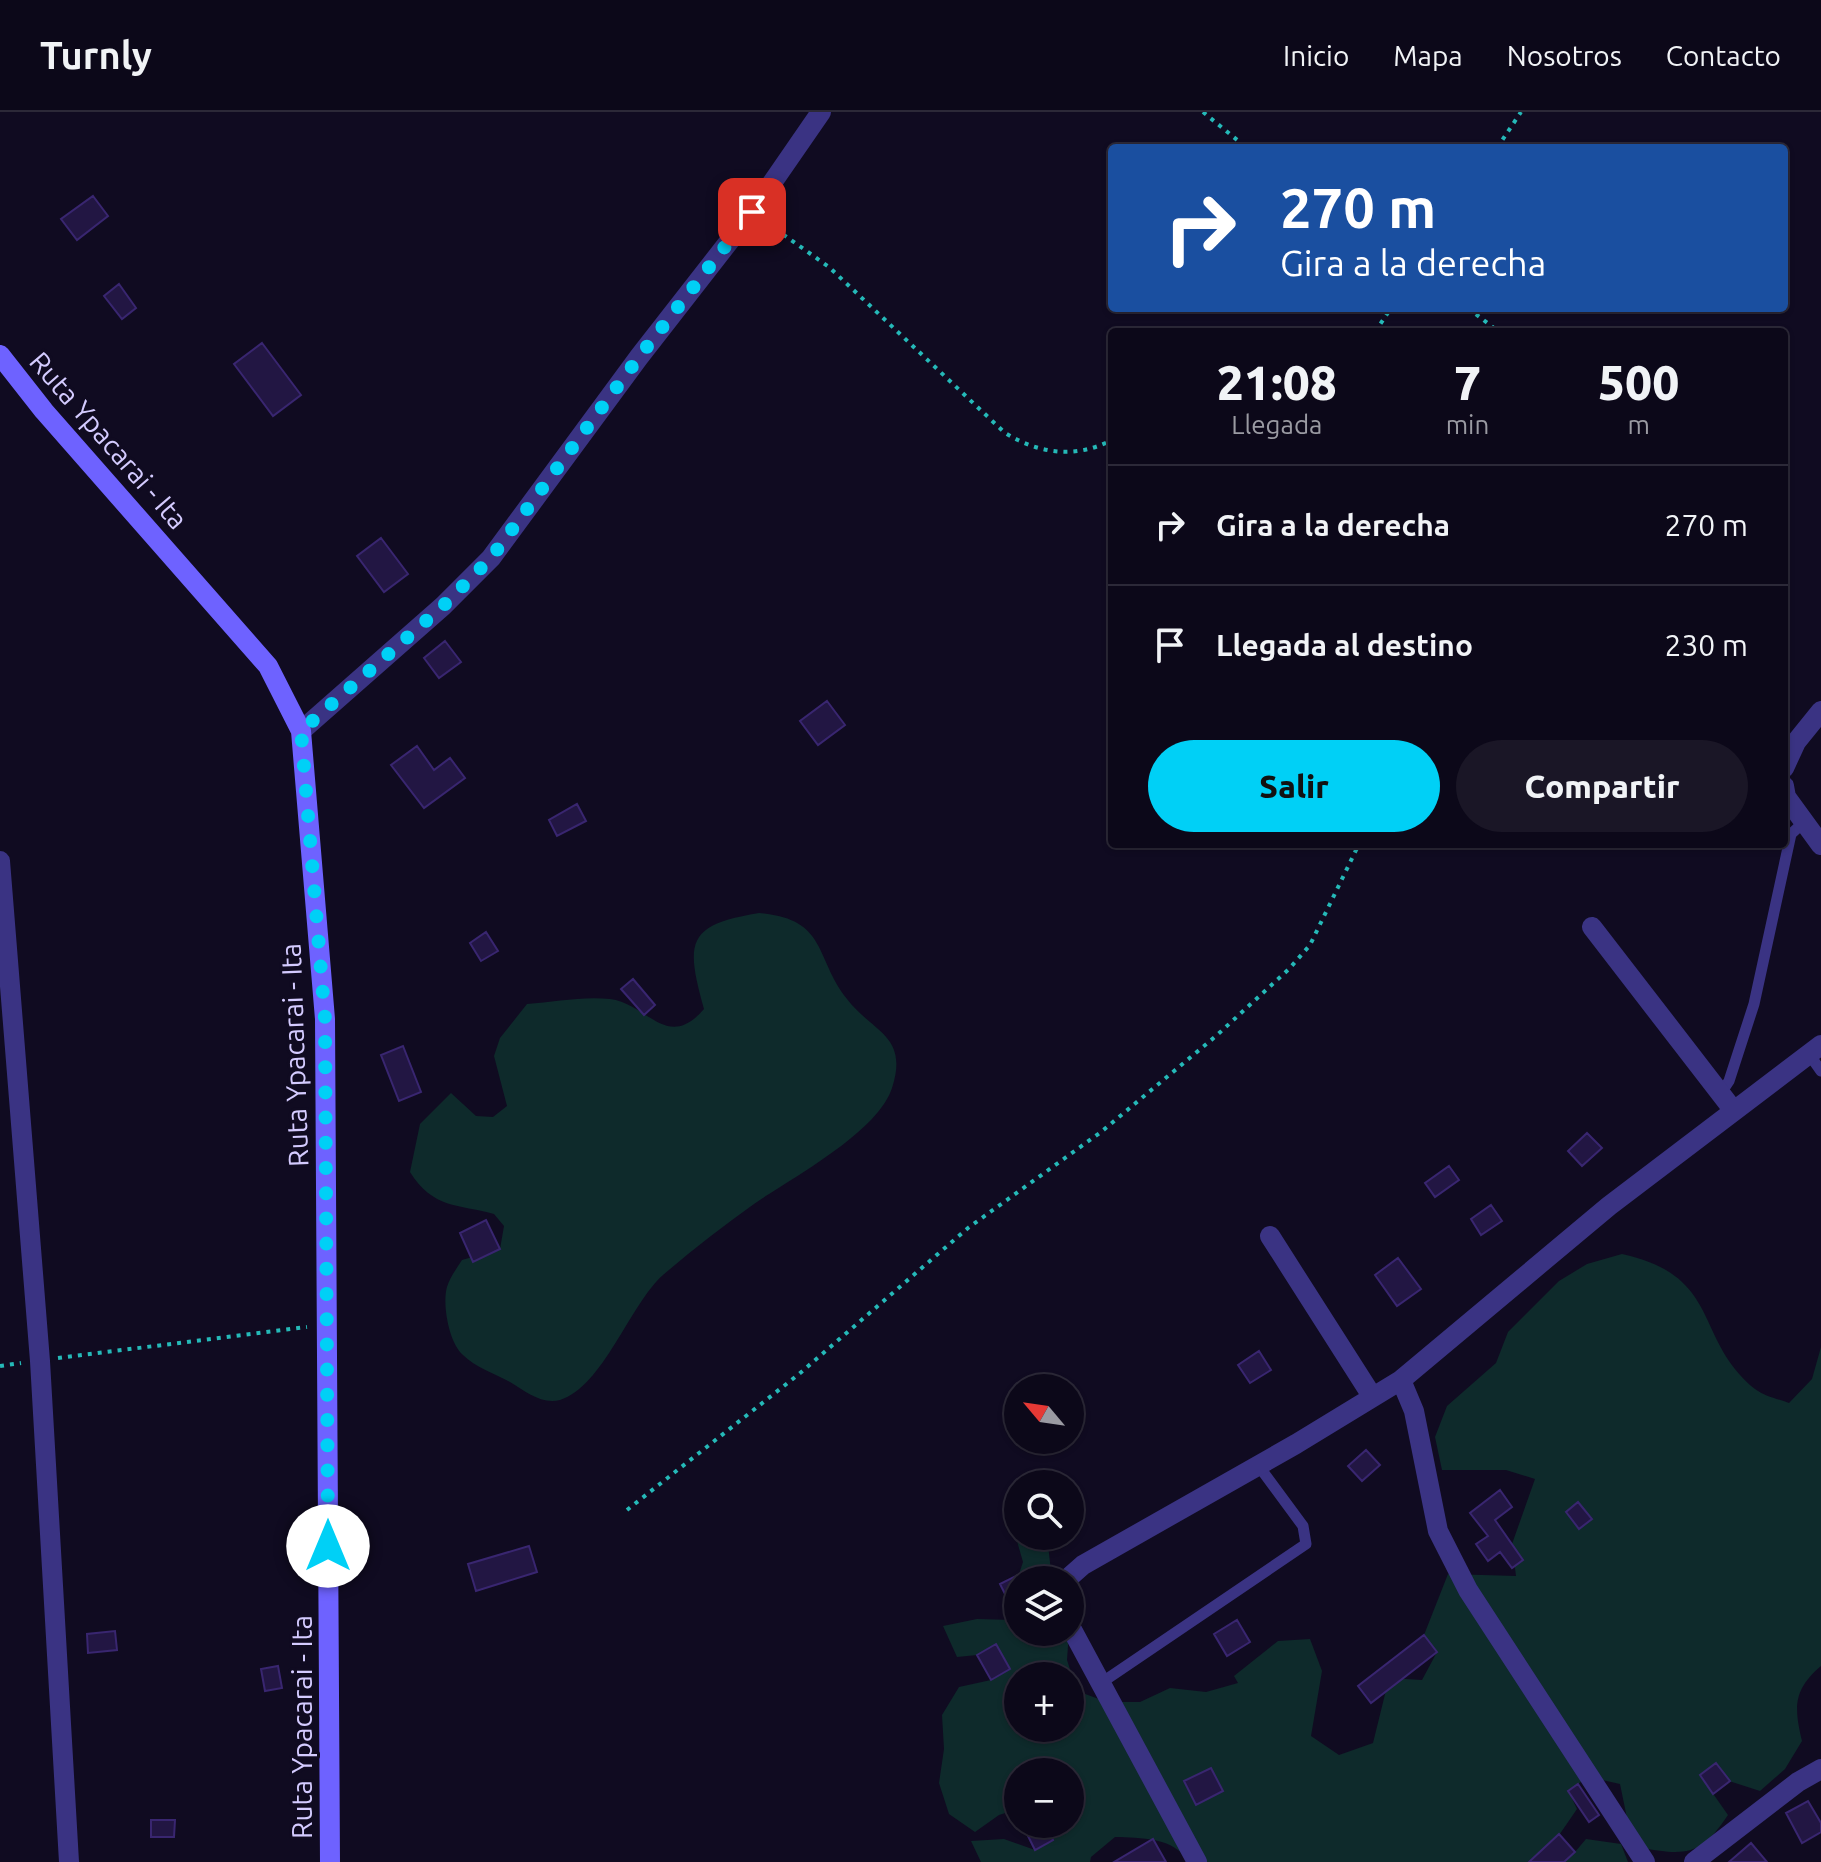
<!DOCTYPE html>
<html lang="es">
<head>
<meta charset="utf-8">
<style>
  body { margin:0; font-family:Ubuntu,sans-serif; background:#1a1626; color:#f1f3f6; height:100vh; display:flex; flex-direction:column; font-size:30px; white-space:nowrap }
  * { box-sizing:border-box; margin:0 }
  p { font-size:26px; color:#9a9aa2 }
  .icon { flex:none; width:44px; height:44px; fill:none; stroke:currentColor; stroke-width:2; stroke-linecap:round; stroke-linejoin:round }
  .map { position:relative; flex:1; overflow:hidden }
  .drawer { position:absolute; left:1108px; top:216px; width:680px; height:520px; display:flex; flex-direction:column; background:#0c0819; border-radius:8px; box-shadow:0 2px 6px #0004,0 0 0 2px #2c2938 }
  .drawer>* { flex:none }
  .guide { position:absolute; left:1108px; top:32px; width:680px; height:168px; border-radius:8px; box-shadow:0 2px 6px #0004,0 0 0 2px #2c2938; background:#1a4fa0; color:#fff; overflow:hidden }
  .needle { width:52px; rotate:299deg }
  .fabs { position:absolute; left:1004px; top:1262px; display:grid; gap:16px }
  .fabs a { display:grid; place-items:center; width:80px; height:80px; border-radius:50%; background:#0c0819; box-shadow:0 2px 6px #0004,0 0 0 2px #2c2938; font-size:40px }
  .pin { position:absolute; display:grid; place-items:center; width:68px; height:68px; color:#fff; margin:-34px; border-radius:16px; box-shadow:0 4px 12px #0006 }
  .me { position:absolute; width:88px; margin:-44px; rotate:0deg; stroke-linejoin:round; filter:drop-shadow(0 0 6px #0008) }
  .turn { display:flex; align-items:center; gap:28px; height:168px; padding:0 40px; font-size:36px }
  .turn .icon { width:104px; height:104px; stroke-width:2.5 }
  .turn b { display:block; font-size:56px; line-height:68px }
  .eta { display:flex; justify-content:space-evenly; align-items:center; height:136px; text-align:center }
  .eta b { font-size:48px; font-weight:800; line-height:56px }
  .cta { display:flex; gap:16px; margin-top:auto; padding:16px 40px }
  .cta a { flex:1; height:92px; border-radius:48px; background:#00d0f6; color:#111; font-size:32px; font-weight:800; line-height:92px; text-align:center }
  .cta a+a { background:#1a1626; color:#f1f3f6 }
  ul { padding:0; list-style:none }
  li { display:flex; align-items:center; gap:24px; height:120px; padding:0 40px; border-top:2px solid #2c2938 }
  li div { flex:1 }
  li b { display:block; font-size:30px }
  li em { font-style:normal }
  header { display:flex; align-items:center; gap:48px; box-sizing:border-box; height:112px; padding:0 40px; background:#0c0819; border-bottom:2px solid #2c2938 }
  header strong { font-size:38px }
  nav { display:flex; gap:44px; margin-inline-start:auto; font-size:28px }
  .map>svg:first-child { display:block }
  .green { fill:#0e2a2b; fill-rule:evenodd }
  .building { fill:#221643; stroke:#392670; stroke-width:2 }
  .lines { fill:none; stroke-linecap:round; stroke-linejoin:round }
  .path { stroke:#25b9b8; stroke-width:4; stroke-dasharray:4 6; stroke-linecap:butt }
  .lane { stroke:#3a3383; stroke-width:11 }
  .street { stroke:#3a3383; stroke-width:20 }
  .secondary { stroke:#6e62ff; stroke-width:20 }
  .route { stroke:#00d0f6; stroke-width:14; stroke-dasharray:0 25.2 }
  .labels { text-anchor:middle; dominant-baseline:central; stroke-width:6; stroke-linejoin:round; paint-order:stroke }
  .street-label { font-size:28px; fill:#d4cbff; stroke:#100b21 }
</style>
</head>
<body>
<header>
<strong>Turnly</strong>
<nav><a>Inicio</a><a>Mapa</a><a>Nosotros</a><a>Contacto</a></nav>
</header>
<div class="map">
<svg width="1821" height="1750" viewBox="0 0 1821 1750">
  <rect width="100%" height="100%" fill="#100b21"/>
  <!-- green -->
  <path class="green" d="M759,801C828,807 814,845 847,887C873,921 909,923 892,976C878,1020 792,1066 754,1092C723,1114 692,1138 663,1163C630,1192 603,1275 560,1288C542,1293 525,1279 510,1270C495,1262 475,1255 463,1243C449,1231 442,1192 447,1175C450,1165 457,1156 462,1148L500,1137L504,1114L494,1102C458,1092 433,1097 410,1060L420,1012L451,981L476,1004L493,1005L507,994L494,944L500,926L527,892C554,890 583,884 610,887C648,892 667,940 704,897C685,829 687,813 759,801Z
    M1622,1142C1723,1164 1693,1227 1755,1277C1764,1284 1778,1287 1789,1291L1812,1267L1821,1235V1554C1793,1578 1794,1595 1802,1629L1785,1657L1760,1679L1729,1669L1716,1652L1700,1663L1728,1703C1701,1743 1688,1744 1641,1736L1627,1706L1620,1672L1589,1665L1568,1678L1577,1697L1542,1748L1575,1740L1586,1727L1621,1732L1628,1750H1188C1175,1725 1140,1726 1115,1725L1091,1745L1090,1750H981L971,1729L1004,1727L1035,1738L1053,1728L1045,1712H1070V1660H1018V1697L999,1703L975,1720L949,1702L939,1671L944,1637L942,1603L959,1575L991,1568L1010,1556L996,1532L977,1543L957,1545L943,1514L977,1507L1012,1508L1018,1496V1520H1069L1067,1548L1077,1579L1107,1590H1140L1170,1576L1206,1580L1238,1571L1234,1564L1278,1529L1310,1527L1322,1559L1311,1624L1339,1643L1373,1631L1389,1566L1422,1568L1437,1540L1424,1523L1448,1462L1516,1464L1512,1432L1535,1367L1506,1358H1442L1435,1325L1447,1294L1496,1251L1508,1220L1559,1169L1587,1152ZM1018,1564H1070V1616H1018Z
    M1013,1415H1018V1424H1047L1052,1468H1022L1019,1462L1023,1450Z"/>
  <!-- building -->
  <path class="building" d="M93,84L108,104L77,128L61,107Z
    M119,172L136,196L122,207L104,184Z
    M262,231L301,283L273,304L234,252Z
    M381,426L408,462L384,480L357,444Z
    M445,529L461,550L439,566L424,546Z
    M827,589L845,613L818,633L800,609Z
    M417,634L434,658L450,646L465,666L424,696L391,653Z
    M577,692L586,709L557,724L549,708Z
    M486,820L498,839L481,849L470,831Z
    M633,867L655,893L644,903L621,877Z
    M403,934L421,980L399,989L381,943Z
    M1587,1021L1602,1036L1582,1054L1568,1039Z
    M1449,1054L1459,1068L1435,1085L1425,1071Z
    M1491,1093L1502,1109L1481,1123L1471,1107Z
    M486,1108L500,1137L473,1150L460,1121Z
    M1398,1146L1421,1177L1397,1194L1375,1163Z
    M1259,1239L1271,1258L1250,1271L1238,1253Z
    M1366,1338L1380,1353L1362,1369L1348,1354Z
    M1500,1378L1512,1395L1495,1408L1523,1448L1512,1456L1500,1440L1488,1449L1476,1432L1488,1424L1470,1401Z
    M1578,1390L1592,1407L1579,1417L1566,1400Z
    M529,1434L537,1460L476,1479L468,1452Z
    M1018,1463V1508L1000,1472Z
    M1237,1508L1250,1530L1227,1544L1214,1522Z
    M115,1519L117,1538L88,1541L87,1522Z
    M1424,1523L1437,1540L1371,1591L1358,1574Z
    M996,1532L1010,1557L991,1568L977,1543Z
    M278,1554L282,1576L265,1579L261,1557Z
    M1716,1651L1730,1669L1713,1682L1700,1663Z
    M1211,1656L1223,1679L1196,1693L1184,1669Z
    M1578,1672L1599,1703L1589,1710L1568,1679Z
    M1808,1689L1821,1711V1720L1802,1731L1786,1701Z
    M151,1708H175L174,1725H151Z
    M1022,1712H1045L1053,1728L1035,1738Z
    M1559,1722L1575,1740L1564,1750H1529Z
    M1153,1727L1166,1750H1114Z
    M1751,1731L1767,1750H1729Z"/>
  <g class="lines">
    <!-- path -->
    <path class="path" d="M1203,0L1247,36
      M1497,36L1521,0
      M767,111L829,155L1005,321C1040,342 1075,347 1112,328
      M1468,196L1499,220
      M1375,220L1391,196
      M58,1246L307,1215
      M0,1254L21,1251
      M627,1398L799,1262L968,1116L1101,1020L1216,924L1289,857L1310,833L1359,732"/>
    <!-- lane -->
    <path class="lane" d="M1809,942L1821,959
      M1721,981L1729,969L1754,892L1791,722L1803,711
      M1101,1571L1306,1432L1303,1414L1258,1353"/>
    <!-- street -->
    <path class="street" d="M301,619L443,494L491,446L639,245L752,100L821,0
      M1784,656L1796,630L1821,599
      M1784,674L1786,685L1821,733
      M0,749L40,1249L69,1750
      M1592,815L1734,999
      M1270,1124L1372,1284
      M1401,1268L1414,1299L1438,1419L1468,1478L1645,1750
      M1066,1468L1083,1453L1296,1332L1401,1268L1609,1094L1821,933
      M1070,1514L1197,1750
      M1694,1750L1798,1670L1821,1657"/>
    <!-- secondary -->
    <path class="secondary" d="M0,243L44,299L268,554L301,619L325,907L330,1750"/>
  </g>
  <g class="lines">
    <!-- route -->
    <path class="route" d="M328,1434L325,907L301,619L443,494L491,446L639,245L752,100"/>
  </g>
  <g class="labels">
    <!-- street labels -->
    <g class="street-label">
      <text transform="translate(109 328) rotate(49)">Ruta Ypacarai - Ita</text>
      <text transform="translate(294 943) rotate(-92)">Ruta Ypacarai - Ita</text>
      <text transform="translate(301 1615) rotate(-90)">Ruta Ypacarai - Ita</text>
    </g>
  </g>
</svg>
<div class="fabs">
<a><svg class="needle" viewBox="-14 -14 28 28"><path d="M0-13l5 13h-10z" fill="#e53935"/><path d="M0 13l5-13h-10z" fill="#9a9aa2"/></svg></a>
<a><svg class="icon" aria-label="search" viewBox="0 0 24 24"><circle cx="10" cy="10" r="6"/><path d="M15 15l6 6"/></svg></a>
<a><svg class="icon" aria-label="layers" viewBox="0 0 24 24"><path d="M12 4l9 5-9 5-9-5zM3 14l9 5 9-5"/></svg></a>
<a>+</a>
<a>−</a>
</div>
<div class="pin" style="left:752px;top:100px;background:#d93025"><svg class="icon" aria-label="arrive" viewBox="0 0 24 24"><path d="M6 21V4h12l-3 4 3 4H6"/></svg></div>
<svg class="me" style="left:328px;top:1434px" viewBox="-20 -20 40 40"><circle r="19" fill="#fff"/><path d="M0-13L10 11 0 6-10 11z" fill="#00d0f6"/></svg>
<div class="guide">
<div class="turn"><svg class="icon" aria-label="right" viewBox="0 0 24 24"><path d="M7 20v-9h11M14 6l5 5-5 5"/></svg><div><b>270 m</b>Gira a la derecha</div></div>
</div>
<section class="drawer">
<div class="eta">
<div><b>21:08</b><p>Llegada</p></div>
<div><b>7</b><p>min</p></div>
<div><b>500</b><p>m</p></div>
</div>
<ul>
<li><svg class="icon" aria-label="right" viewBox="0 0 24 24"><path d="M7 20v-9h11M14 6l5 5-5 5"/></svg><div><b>Gira a la derecha</b></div><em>270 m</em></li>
<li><svg class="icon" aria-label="arrive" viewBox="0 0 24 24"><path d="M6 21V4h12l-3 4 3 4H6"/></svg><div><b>Llegada al destino</b></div><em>230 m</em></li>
</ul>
<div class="cta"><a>Salir</a><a>Compartir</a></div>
</section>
</div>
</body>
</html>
